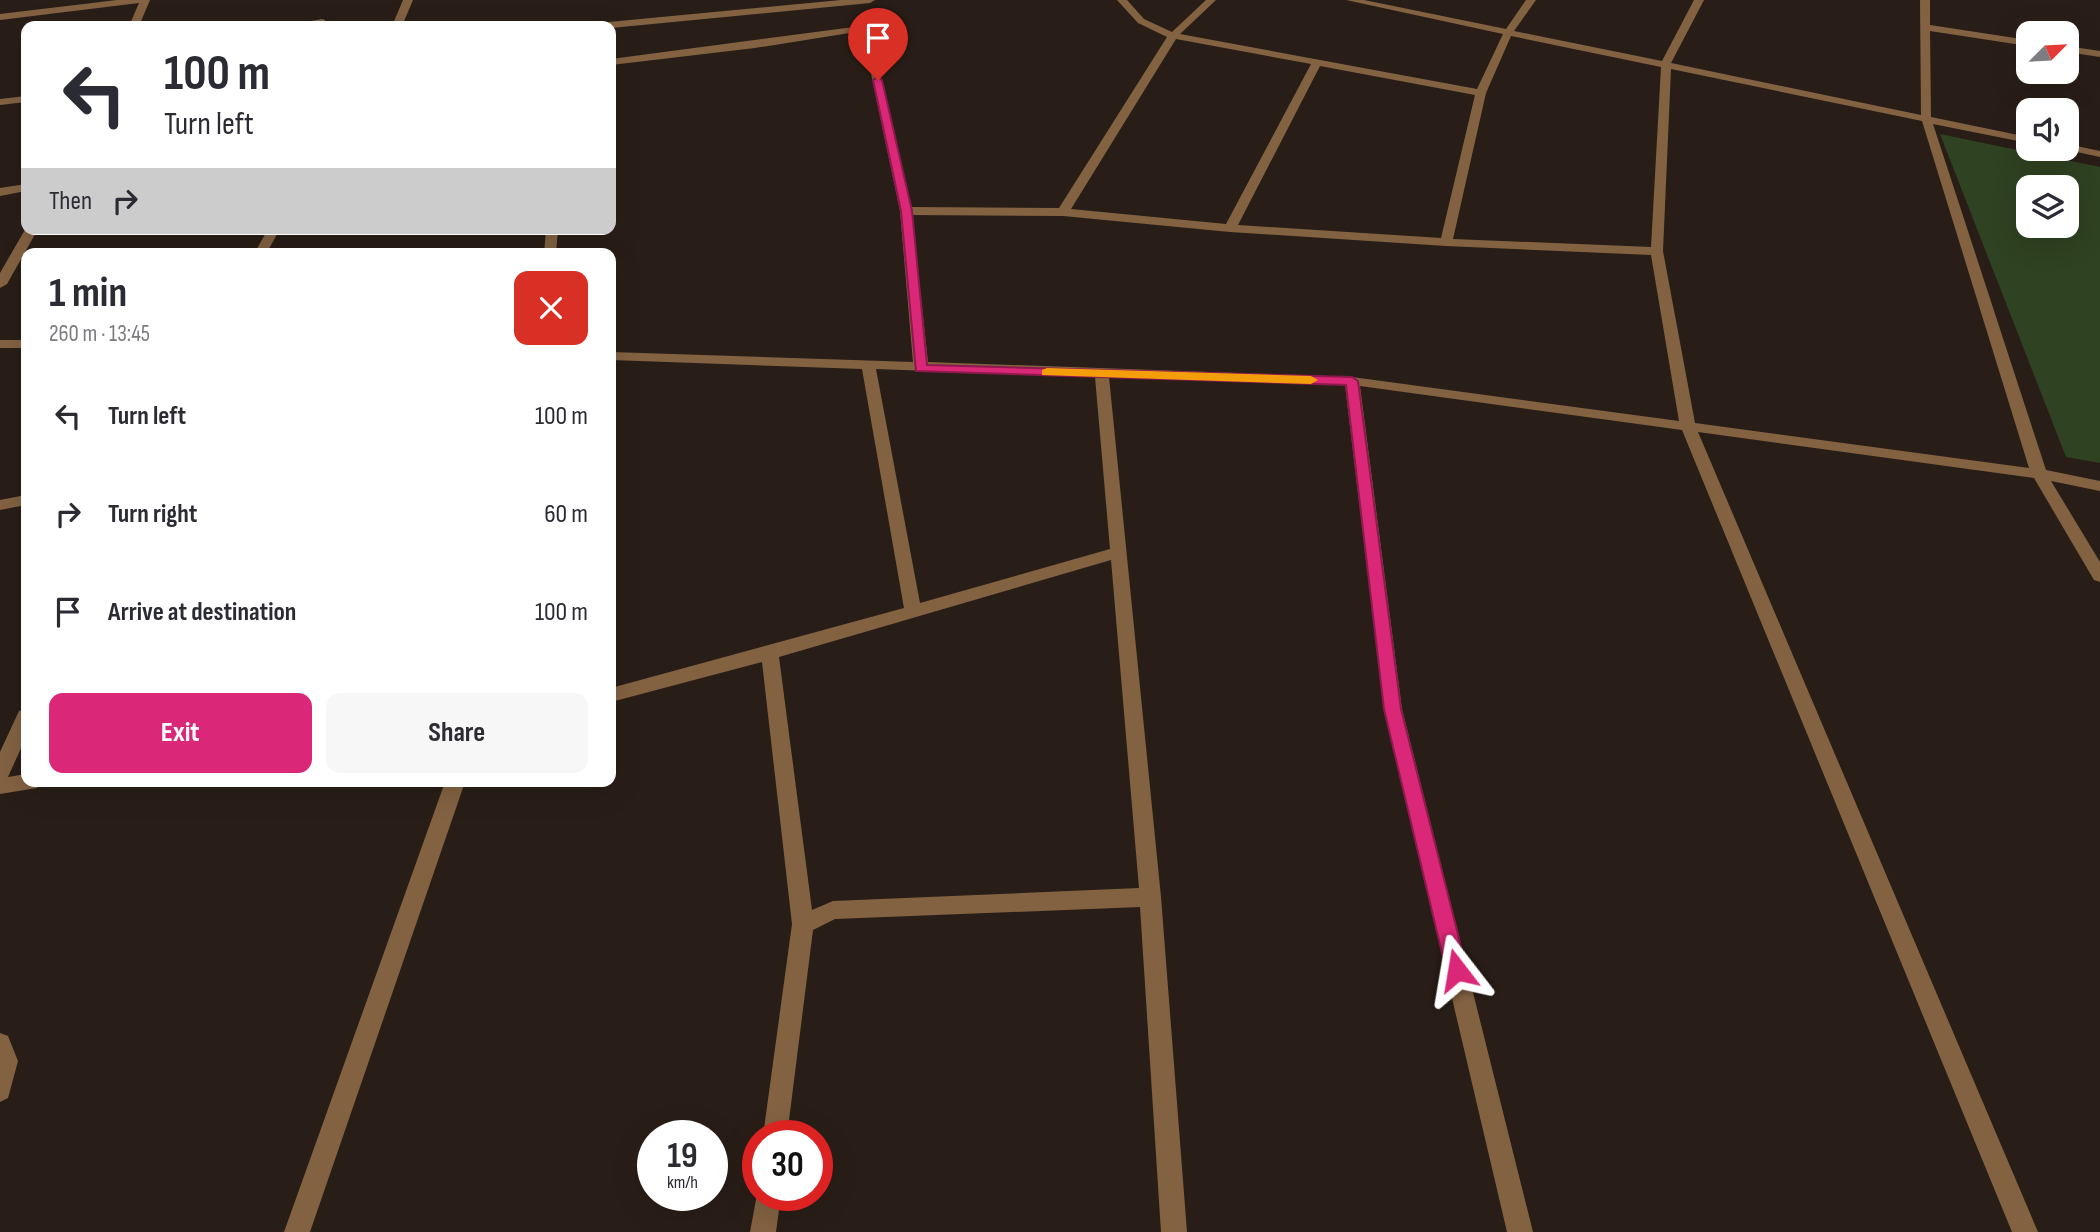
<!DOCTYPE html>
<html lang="en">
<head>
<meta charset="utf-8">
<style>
  body { margin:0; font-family:"Sofia Sans Condensed",sans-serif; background:#f7f7f7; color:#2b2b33; height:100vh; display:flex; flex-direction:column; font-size:26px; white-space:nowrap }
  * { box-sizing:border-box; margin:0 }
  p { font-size:23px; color:#7c7c81 }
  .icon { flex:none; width:38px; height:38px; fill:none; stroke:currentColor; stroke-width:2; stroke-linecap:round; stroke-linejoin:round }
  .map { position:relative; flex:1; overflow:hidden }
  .details { position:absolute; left:21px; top:248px; width:595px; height:539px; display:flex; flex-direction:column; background:#fff; border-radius:14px; box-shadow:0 7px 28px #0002 }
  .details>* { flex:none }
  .hud { position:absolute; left:21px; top:21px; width:595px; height:214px; border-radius:14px; box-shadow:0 7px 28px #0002; background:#fff; color:#2b2b33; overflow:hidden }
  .needle { width:46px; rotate:66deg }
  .buttons { position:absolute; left:2016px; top:21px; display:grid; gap:14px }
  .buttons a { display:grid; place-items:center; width:63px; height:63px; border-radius:14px; background:#fff; box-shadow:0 7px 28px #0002; font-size:35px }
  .speed { position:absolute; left:637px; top:1120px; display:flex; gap:14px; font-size:35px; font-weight:700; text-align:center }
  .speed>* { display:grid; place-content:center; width:91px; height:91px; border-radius:50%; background:#fff; box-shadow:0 7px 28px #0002; line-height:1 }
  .speed small { font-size:18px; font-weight:400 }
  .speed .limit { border:10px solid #d22; background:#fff; color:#111 }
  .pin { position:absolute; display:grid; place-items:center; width:60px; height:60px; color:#fff; margin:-72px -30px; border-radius:50% 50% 50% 0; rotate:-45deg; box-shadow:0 0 7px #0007 }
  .pin .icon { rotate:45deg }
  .me { position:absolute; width:77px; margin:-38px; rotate:346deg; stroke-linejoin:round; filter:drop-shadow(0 0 5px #0008) }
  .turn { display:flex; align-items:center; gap:24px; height:147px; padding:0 28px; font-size:32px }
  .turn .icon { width:91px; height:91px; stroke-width:2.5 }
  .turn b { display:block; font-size:49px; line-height:60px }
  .then { display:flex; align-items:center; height:66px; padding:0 28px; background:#0003; gap:14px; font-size:26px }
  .round { display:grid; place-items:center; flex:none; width:74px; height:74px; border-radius:14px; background:#f7f7f7 }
  .headline { display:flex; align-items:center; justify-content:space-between; height:119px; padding:0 28px }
  h1 { font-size:42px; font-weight:700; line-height:52px }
  .button { display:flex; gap:14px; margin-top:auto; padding:14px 28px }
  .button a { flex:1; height:80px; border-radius:14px; background:#db2777; color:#fff; font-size:28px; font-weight:700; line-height:80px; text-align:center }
  .button a+a { background:#f7f7f7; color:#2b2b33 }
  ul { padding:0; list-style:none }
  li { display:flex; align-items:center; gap:21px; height:98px; padding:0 28px }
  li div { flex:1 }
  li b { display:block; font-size:26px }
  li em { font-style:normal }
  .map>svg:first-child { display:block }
  .green { fill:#2f4221; fill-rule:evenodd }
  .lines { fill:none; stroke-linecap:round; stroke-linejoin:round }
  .minor { fill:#836242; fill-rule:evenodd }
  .route { fill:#db2777; stroke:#8e194d; stroke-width:2 }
  .slow { fill:#f59e0b }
</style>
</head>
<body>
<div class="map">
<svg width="2100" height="1232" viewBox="0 0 2100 1232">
  <rect width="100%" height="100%" fill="#291e17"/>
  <!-- green -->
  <path class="green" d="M1940,134L2100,167V463L2066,457ZM2028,187H2067V226H2028Z"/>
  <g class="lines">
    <!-- minor -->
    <path class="minor" d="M117,0H150L139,26H129L139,3L0,20V14Z
      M403,0H413L402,26H392Z
      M841,0H875L870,3L611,28L593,26L598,23Z
      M1117,0H1127L1144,19L1172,32L1206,0H1216L1180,34L1477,89L1503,34L1346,0H1364L1506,29L1526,0H1536L1514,31L1662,61L1694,0H1704L1671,63L1921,115L1920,0H1930V25L2028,40V46L1930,31L1931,117L2028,137V143L1933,124L2046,470L2100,481V491L2051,481L2100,562V582L2094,580L2034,478L1698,432L2038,1232H2012L1682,430L1360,386L1402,709L1533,1232H1507L1384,709L1345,385L1109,377L1161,897L1187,1232H1161L1140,907L835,919L813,930L787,1136H763L792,924L762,662L611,702V688L904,608L862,369L611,360V352L913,362L900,211L862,31L755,48L611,65V59L869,25L911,207L1059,208L1167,37L1138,23ZM1511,36L1661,67L1651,247L1453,239L1486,93ZM1176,39L1311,64L1226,224L1071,209ZM1320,66L1475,95L1441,238L1238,225ZM1671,69L1922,121L2029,468L1695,423L1663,251ZM912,215L1063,216L1230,232L1446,246L1651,255L1679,421L1352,377L928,362ZM876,369L1095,377L1110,549L920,603ZM1111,560L1139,888L833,901L812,910L779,657Z
      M322,19L325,20V24L284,26Z
      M2067,46L2100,51V57L2067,52Z
      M26,96V102L0,105V99Z
      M2067,144L2100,151V157L2063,149H2067Z
      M26,184V191L0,196V188Z
      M26,228L38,229L7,284L0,288V273Z
      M268,229H280L266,254H254Z
      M546,229H558L556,254H544Z
      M0,340H26V348H0Z
      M26,495V505L0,510V500Z
      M26,709V737L8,777L26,774V782H40L37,788L0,794V752L19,711Z
      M445,782H465L310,1232H284Z
      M0,1033L8,1036L18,1061L8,1098L0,1102Z
      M758,1189V1195H781L776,1232H750Z"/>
  </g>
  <!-- route -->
  <path class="route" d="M878,77L882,80L912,211L927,365L1352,377L1358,381L1401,709L1467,970L1464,977L1457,979L1449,977L1446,970L1384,709L1346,385L916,371L901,211L873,80Z"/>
  <!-- slow -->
  <path class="slow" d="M1047,368L1311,376L1318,380L1311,384L1042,375V370Z"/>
</svg>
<div class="buttons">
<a><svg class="needle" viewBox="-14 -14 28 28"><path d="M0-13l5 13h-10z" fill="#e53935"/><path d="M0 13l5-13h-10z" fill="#7c7c81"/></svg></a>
<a><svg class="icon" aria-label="sound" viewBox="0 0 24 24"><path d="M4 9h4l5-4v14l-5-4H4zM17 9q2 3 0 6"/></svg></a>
<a><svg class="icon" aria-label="layers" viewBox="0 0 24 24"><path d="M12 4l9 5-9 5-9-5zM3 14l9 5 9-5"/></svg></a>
</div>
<div class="speed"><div>19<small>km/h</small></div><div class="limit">30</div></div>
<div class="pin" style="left:878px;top:80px;background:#d93025"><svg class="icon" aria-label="arrive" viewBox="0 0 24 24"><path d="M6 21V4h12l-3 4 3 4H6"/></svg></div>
<svg class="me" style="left:1457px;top:970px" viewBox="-20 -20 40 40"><path d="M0-17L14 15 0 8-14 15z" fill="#db2777" stroke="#fff" stroke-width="4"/></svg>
<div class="hud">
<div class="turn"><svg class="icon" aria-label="left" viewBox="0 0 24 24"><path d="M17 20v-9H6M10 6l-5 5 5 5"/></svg><div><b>100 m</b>Turn left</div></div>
<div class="then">Then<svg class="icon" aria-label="right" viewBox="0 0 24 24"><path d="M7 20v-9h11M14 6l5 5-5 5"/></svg></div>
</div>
<section class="details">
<div class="headline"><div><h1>1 min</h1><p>260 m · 13:45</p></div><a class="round" style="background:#d93025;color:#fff"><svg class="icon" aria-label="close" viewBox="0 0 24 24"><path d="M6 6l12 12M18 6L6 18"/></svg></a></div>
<ul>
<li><svg class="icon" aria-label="left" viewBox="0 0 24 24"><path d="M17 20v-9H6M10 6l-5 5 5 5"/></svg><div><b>Turn left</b></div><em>100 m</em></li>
<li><svg class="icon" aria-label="right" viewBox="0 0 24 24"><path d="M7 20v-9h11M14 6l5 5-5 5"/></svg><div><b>Turn right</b></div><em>60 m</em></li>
<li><svg class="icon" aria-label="arrive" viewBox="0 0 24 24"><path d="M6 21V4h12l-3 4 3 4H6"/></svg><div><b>Arrive at destination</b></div><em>100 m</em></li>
</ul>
<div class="button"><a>Exit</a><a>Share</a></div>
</section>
</div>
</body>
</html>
